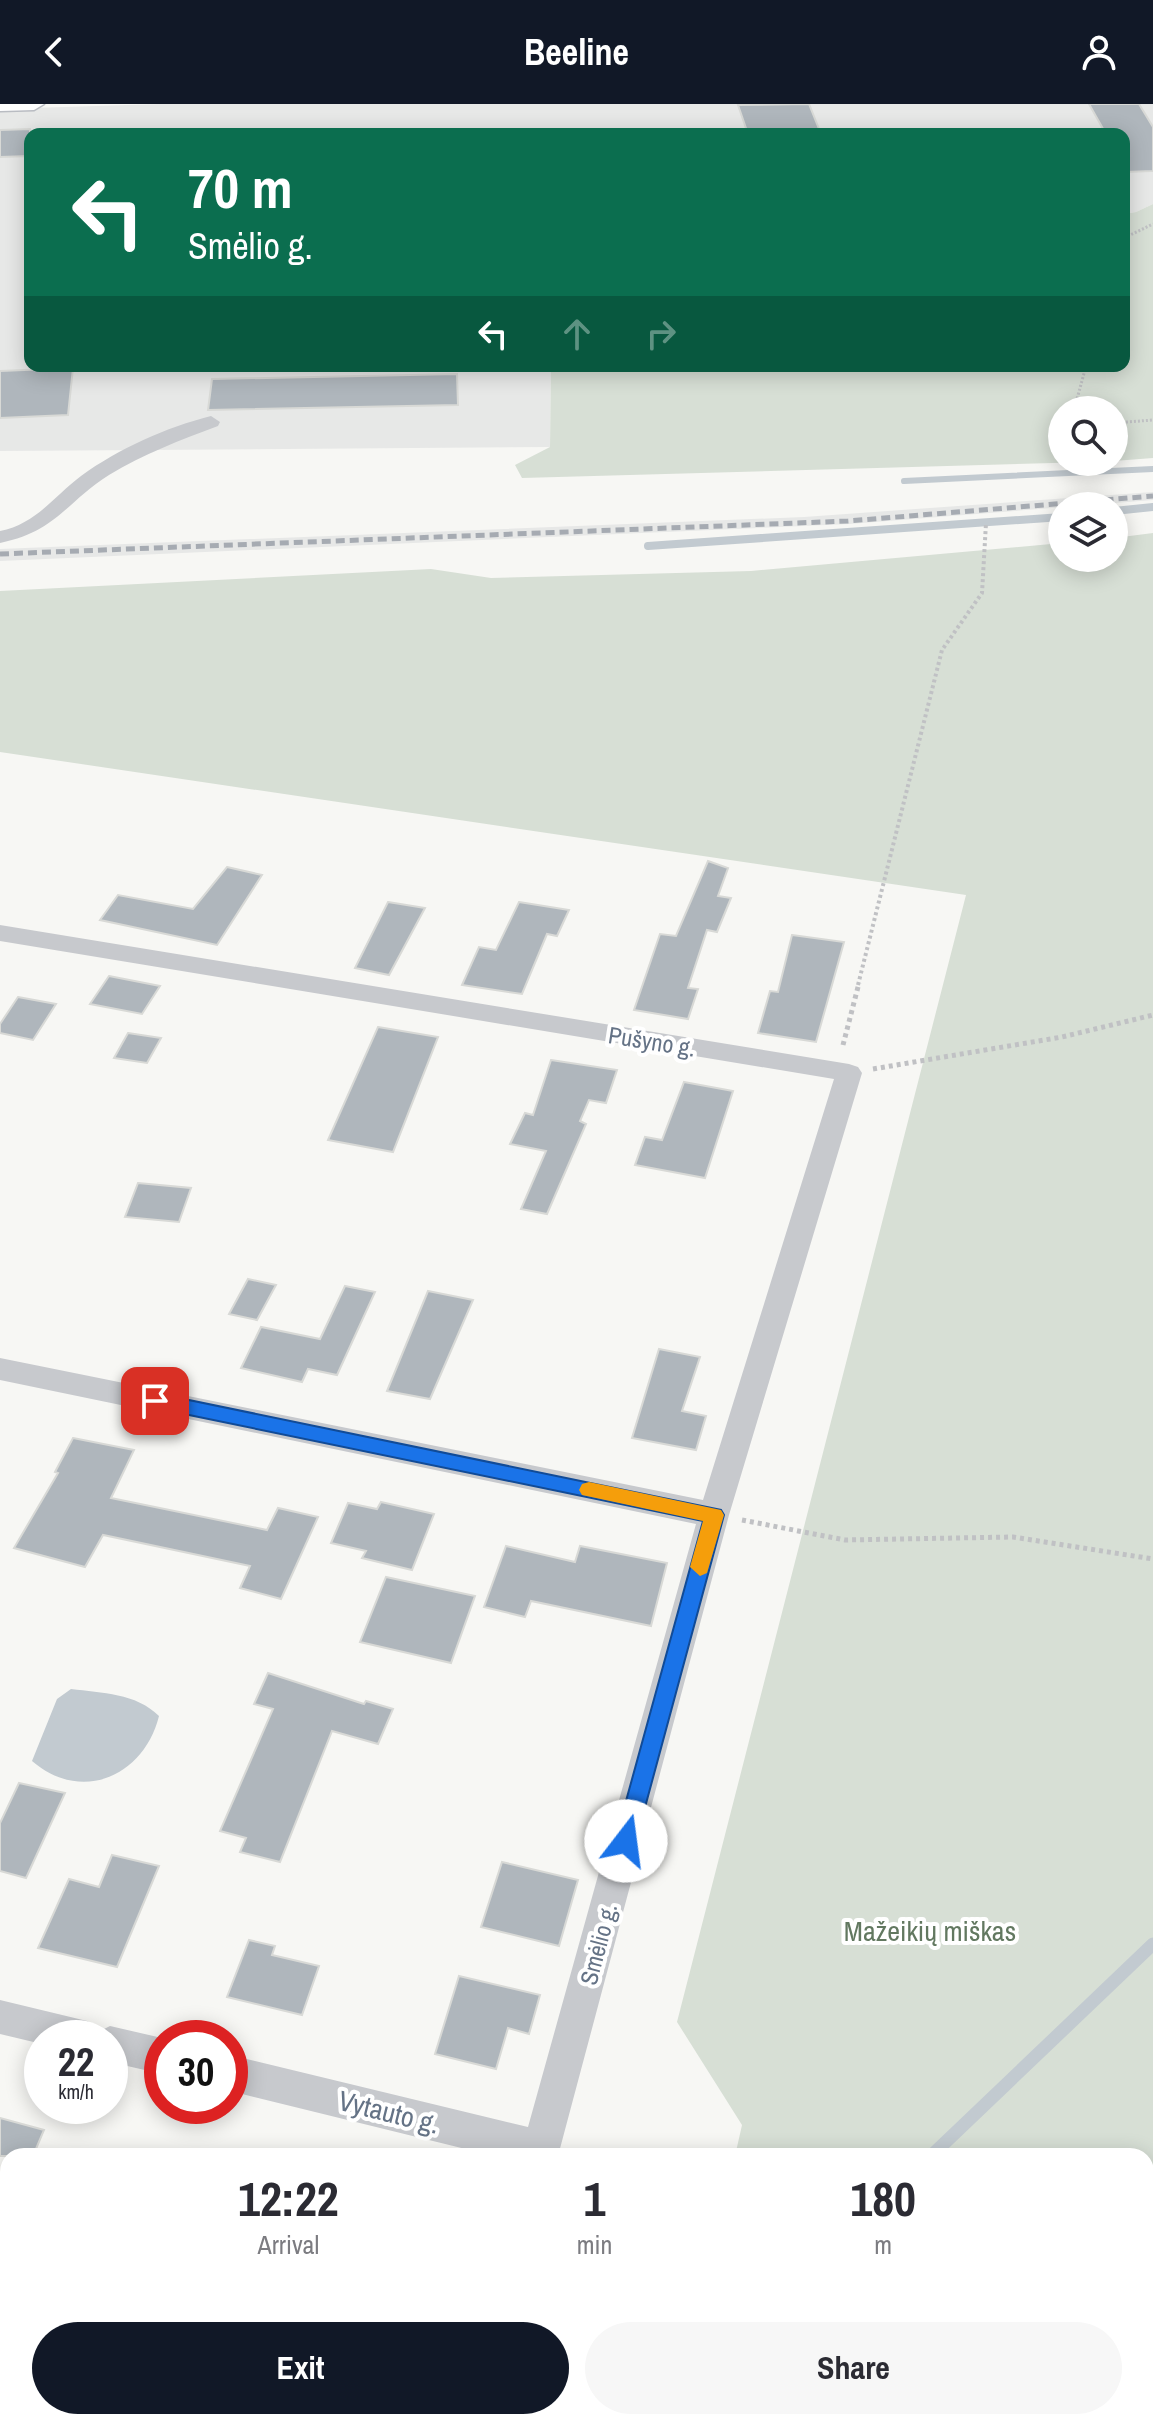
<!DOCTYPE html>
<html lang="en">
<head>
<meta charset="utf-8">
<style>
  body { margin:0; font-family:"Archivo Narrow",sans-serif; background:#f7f7f7; color:#2b2b33; height:100vh; display:flex; flex-direction:column; font-size:30px; white-space:nowrap }
  * { box-sizing:border-box; margin:0 }
  p { font-size:26px; color:#7c7c81 }
  .icon { flex:none; width:44px; height:44px; fill:none; stroke:currentColor; stroke-width:2; stroke-linecap:round; stroke-linejoin:round }
  .map { position:relative; flex:1; overflow:hidden }
  .side { position:absolute; left:0px; top:2044px; width:1154px; height:282px; display:flex; flex-direction:column; background:#fff; border-radius:24px 24px 0 0; box-shadow:0 4px 20px #0003 }
  .side>* { flex:none }
  .banner { position:absolute; left:24px; top:24px; width:1106px; height:244px; border-radius:16px; box-shadow:0 4px 20px #0003; background:#0b6e4f; color:#fff; overflow:hidden }
  .buttons { position:absolute; left:1048px; top:292px; display:grid; gap:16px }
  .buttons a { display:grid; place-items:center; width:80px; height:80px; border-radius:50%; background:#fff; box-shadow:0 4px 20px #0003; font-size:40px }
  .speed { position:absolute; left:24px; top:1916px; display:flex; gap:16px; font-size:40px; font-weight:700; text-align:center }
  .speed>* { display:grid; place-content:center; width:104px; height:104px; border-radius:50%; background:#fff; box-shadow:0 4px 20px #0003; line-height:1 }
  .speed small { font-size:20px; font-weight:400 }
  .speed .limit { border:12px solid #d22; background:#fff; color:#111 }
  .pin { position:absolute; display:grid; place-items:center; width:68px; height:68px; color:#fff; margin:-34px; border-radius:16px; box-shadow:0 4px 12px #0006 }
  .me { position:absolute; width:88px; margin:-44px; rotate:15deg; stroke-linejoin:round; filter:drop-shadow(0 0 6px #0008) }
  .turn { display:flex; align-items:center; gap:28px; height:168px; padding:0 32px; font-size:36px }
  .turn .icon { width:104px; height:104px; stroke-width:2.5 }
  .turn b { display:block; font-size:56px; line-height:68px }
  .lanes { display:flex; align-items:center; height:76px; padding:0 32px; background:#0003; justify-content:center; gap:40px; direction:ltr }
  .lanes .off { opacity:.35 }
  .eta { display:flex; justify-content:space-evenly; align-items:center; height:136px; text-align:center }
  .eta b { font-size:48px; font-weight:800; line-height:56px }
  .action { display:flex; gap:16px; margin-top:auto; padding:16px 32px }
  .action a { flex:1; height:92px; border-radius:48px; background:#111827; color:#fff; font-size:32px; font-weight:800; line-height:92px; text-align:center }
  .action a+a { background:#f7f7f7; color:#2b2b33 }
  header { display:flex; justify-content:space-between; align-items:center; height:104px; padding:0 32px; background:#111827; color:#fff; font-size:36px; font-weight:800 }
  .map>svg:first-child { display:block }
  .built { fill:#e7e8e7 }
  .green { fill:#d7dfd5 }
  .water { fill:#c2cad0 }
  .lines { fill:none; stroke-linecap:round; stroke-linejoin:round }
  .stream-far2 { stroke:#c2cad0; stroke-width:6 }
  .stream-far1 { stroke:#c2cad0; stroke-width:8 }
  .stream { stroke:#c2cad0; stroke-width:13 }
  .building { fill:#afb6bc; stroke:#d8d9d6; stroke-width:2 }
  .secondary-casing { stroke:#b9bcc2; stroke-width:3 }
  .path-far3 { stroke:#c0c1c4; stroke-width:3; stroke-dasharray:2 2; stroke-linecap:butt }
  .path-far2 { stroke:#c0c1c4; stroke-width:4; stroke-dasharray:3 3; stroke-linecap:butt }
  .path-far1 { stroke:#c0c1c4; stroke-width:5; stroke-dasharray:4 4; stroke-linecap:butt }
  .path { stroke:#c0c1c4; stroke-width:6; stroke-dasharray:5 5; stroke-linecap:butt }
  .minor { fill:#c7c9cd; fill-rule:evenodd }
  .secondary { fill:#fff; fill-rule:evenodd }
  .rail { stroke:#a6abb2; stroke-width:5; stroke-dasharray:9 5; stroke-linecap:butt }
  .route { fill:#1a73e8; stroke:#114b97; stroke-width:2 }
  .slow { fill:#f59e0b }
  .labels { text-anchor:middle; dominant-baseline:central; stroke-width:8; stroke-linejoin:round; paint-order:stroke }
  .street-label { font-size:24px; fill:#657386; stroke:#fff }
  .near-park-label { font-size:28px; fill:#627860; stroke:#fff }
  .near-street-label { font-size:28px; fill:#657386; stroke:#fff }
</style>
</head>
<body>
<header><svg class="icon" aria-label="back" viewBox="0 0 24 24"><path d="M15 5l-7 7 7 7"/></svg>Beeline<svg class="icon" aria-label="person" viewBox="0 0 24 24"><circle cx="12" cy="8" r="4"/><path d="M4 21q1-7 8-7t8 7"/></svg></header>
<div class="map">
<svg width="1153" height="2325" viewBox="0 0 1153 2325">
  <rect width="100%" height="100%" fill="#f7f7f4"/>
  <!-- built -->
  <path class="built" d="M160,0H1153V100L1136,108L1124,110V30H30V262H551L550,343L0,347V5Z
    M1153,388V396L849,420L0,457V445L804,413Z"/>
  <!-- green -->
  <path class="green" d="M1153,100V354L1114,357V306H1062V358H1089L522,374L515,361L550,343L551,262H1124V110L1136,108Z
    M1153,429V2325H673L675,2318H1146V2052H735L742,2021L677,1918L966,791L0,648V487L431,465L491,474L751,467L1062,439V454H1114V434Z"/>
  <!-- water -->
  <path class="water" d="M71,1585C102,1589 136,1589 159,1612C144,1672 82,1700 32,1657L57,1595Z"/>
  <g class="lines">
    <!-- stream-far2 -->
    <path class="stream-far2" d="M904,377L1153,365"/>
    <!-- stream-far1 -->
    <path class="stream-far1" d="M1114,407L1153,403
      M648,442L1062,413"/>
    <!-- stream -->
    <path class="stream" d="M931,2052L1153,1840"/>
  </g>
  <!-- building -->
  <path class="building" d="M809,0L821,30H748L738,1Z
    M1089,0H1139L1153,23V67L1124,68V30H1106Z
    M30,25V52L0,53V26Z
    M73,264L68,311L0,314V267Z
    M457,270L458,301L208,306L212,275Z
    M708,757L728,764L718,792L731,794L717,828L707,826L688,884L698,885L688,915L634,906L660,830L676,832Z
    M227,763L262,771L217,841L100,816L118,791L193,805Z
    M388,798L425,804L389,871L355,864Z
    M519,798L569,806L557,832L547,830L522,890L462,881L479,843L496,846Z
    M792,831L844,838L816,938L758,929L770,887L778,888Z
    M109,872L160,882L142,910L90,900Z
    M18,893L56,900L33,936L0,929V920Z
    M378,923L438,933L393,1048L328,1036Z
    M128,929L161,934L147,959L114,954Z
    M551,956L617,966L606,999L589,996L580,1017L586,1020L547,1110L521,1105L546,1047L510,1040L525,1009L533,1011Z
    M684,978L733,987L705,1074L635,1061L645,1033L662,1036Z
    M138,1079L191,1084L179,1118L125,1113Z
    M248,1175L276,1181L257,1216L229,1210Z
    M345,1182L375,1188L337,1271L308,1265L302,1278L241,1264L261,1223L320,1235Z
    M428,1187L473,1196L430,1295L387,1287Z
    M659,1245L700,1253L682,1307L706,1312L696,1346L632,1334Z
    M73,1334L134,1346L111,1394L267,1426L278,1404L318,1413L281,1495L240,1484L250,1462L103,1431L85,1463L14,1444L58,1369L55,1368Z
    M381,1398L434,1410L412,1466L362,1454L366,1447L331,1439L348,1399L377,1405Z
    M506,1442L575,1458L580,1442L667,1459L651,1522L531,1497L525,1513L484,1503Z
    M386,1473L475,1492L451,1559L360,1538Z
    M268,1569L364,1600L366,1597L393,1605L378,1640L332,1627L280,1758L240,1748L246,1734L220,1727L273,1605L254,1600Z
    M19,1679L65,1689L26,1774L0,1767V1719Z
    M112,1751L159,1762L117,1863L38,1844L69,1775L99,1783Z
    M502,1758L578,1776L559,1842L481,1823Z
    M249,1836L275,1842L272,1851L319,1862L302,1911L227,1893Z
    M459,1872L540,1891L529,1930L508,1924L496,1965L435,1950Z
    M0,2014L44,2026L33,2052H0Z"/>
  <g class="lines">
    <defs>
      <path id="secondary" d="M0,0H44L34,6L0,7Z"/>
    </defs>
    <!-- secondary casing -->
    <use href="#secondary" class="secondary-casing"/>
    <!-- path-far3 -->
    <path class="path-far3" d="M1124,134L1153,120
      M1074,306L1086,262
      M1114,319L1153,316
      M1074,358V370"/>
    <!-- path-far2 -->
    <path class="path-far2" d="M858,881L942,546L982,489L986,419"/>
    <!-- path-far1 -->
    <path class="path-far1" d="M843,941L859,879
      M873,965L1062,933L1153,911
      M742,1416L845,1436L1013,1433L1153,1455"/>
    <!-- path -->
    <path class="path" d="M856,2318L867,2325"/>
    <!-- minor -->
    <path class="minor" d="M211,312L220,318L218,322C181,336 143,350 109,371C65,399 57,427 0,439V427C36,420 53,393 81,372C118,345 167,323 211,312Z
      M0,821L849,960L858,963L862,969L729,1411L558,2052H494L230,1987V1951L528,2023L696,1420L0,1276V1254L703,1396L834,975L0,837Z
      M0,1896L87,1917L102,1926L110,1922L162,1934V1970L110,1958V1934H42V1940L0,1930Z
      M443,2318H483L481,2325H441Z"/>
    <!-- secondary -->
    <use href="#secondary" class="secondary"/>
    <!-- rail -->
    <path class="rail" d="M0,450L848,417L1153,392"/>
  </g>
  <!-- route -->
  <path class="route" d="M155,1289L721,1406L724,1411L634,1744L626,1747L618,1744L615,1737L703,1417L155,1304L146,1297Z"/>
  <!-- slow -->
  <path class="slow" d="M589,1378L721,1406L724,1411L707,1469L700,1472L690,1463L703,1417L582,1391L579,1386L582,1380Z"/>
  <g class="labels">
    <!-- street labels -->
    <g class="street-label">
      <text transform="translate(652 937) rotate(9)">Pušyno g.</text>
      <text transform="translate(598 1840) rotate(-75)">Smėlio g.</text>
    </g>
    <!-- near-park labels -->
    <g class="near-park-label">
      <text x="930" y="1827">Mažeikių miškas</text>
    </g>
    <!-- near-street labels -->
    <g class="near-street-label">
      <text transform="translate(389 2008) rotate(14)">Vytauto g.</text>
    </g>
  </g>
</svg>
<div class="buttons">
<a><svg class="icon" aria-label="search" viewBox="0 0 24 24"><circle cx="10" cy="10" r="6"/><path d="M15 15l6 6"/></svg></a>
<a><svg class="icon" aria-label="layers" viewBox="0 0 24 24"><path d="M12 4l9 5-9 5-9-5zM3 14l9 5 9-5"/></svg></a>
</div>
<div class="speed"><div>22<small>km/h</small></div><div class="limit">30</div></div>
<div class="pin" style="left:155px;top:1297px;background:#d93025"><svg class="icon" aria-label="arrive" viewBox="0 0 24 24"><path d="M6 21V4h12l-3 4 3 4H6"/></svg></div>
<svg class="me" style="left:626px;top:1737px" viewBox="-20 -20 40 40"><circle r="19" fill="#fff"/><path d="M0-13L10 11 0 6-10 11z" fill="#1a73e8"/></svg>
<div class="banner">
<div class="turn"><svg class="icon" aria-label="left" viewBox="0 0 24 24"><path d="M17 20v-9H6M10 6l-5 5 5 5"/></svg><div><b>70 m</b>Smėlio g.</div></div>
<div class="lanes"><svg class="icon" aria-label="left" viewBox="0 0 24 24"><path d="M17 20v-9H6M10 6l-5 5 5 5"/></svg><svg class="icon off" aria-label="ahead" viewBox="0 0 24 24"><path d="M12 20V5M6 11l6-6 6 6"/></svg><svg class="icon off" aria-label="right" viewBox="0 0 24 24"><path d="M7 20v-9h11M14 6l5 5-5 5"/></svg></div>
</div>
<section class="side">
<div class="eta">
<div><b>12:22</b><p>Arrival</p></div>
<div><b>1</b><p>min</p></div>
<div><b>180</b><p>m</p></div>
</div>
<div class="action"><a>Exit</a><a>Share</a></div>
</section>
</div>
</body>
</html>
